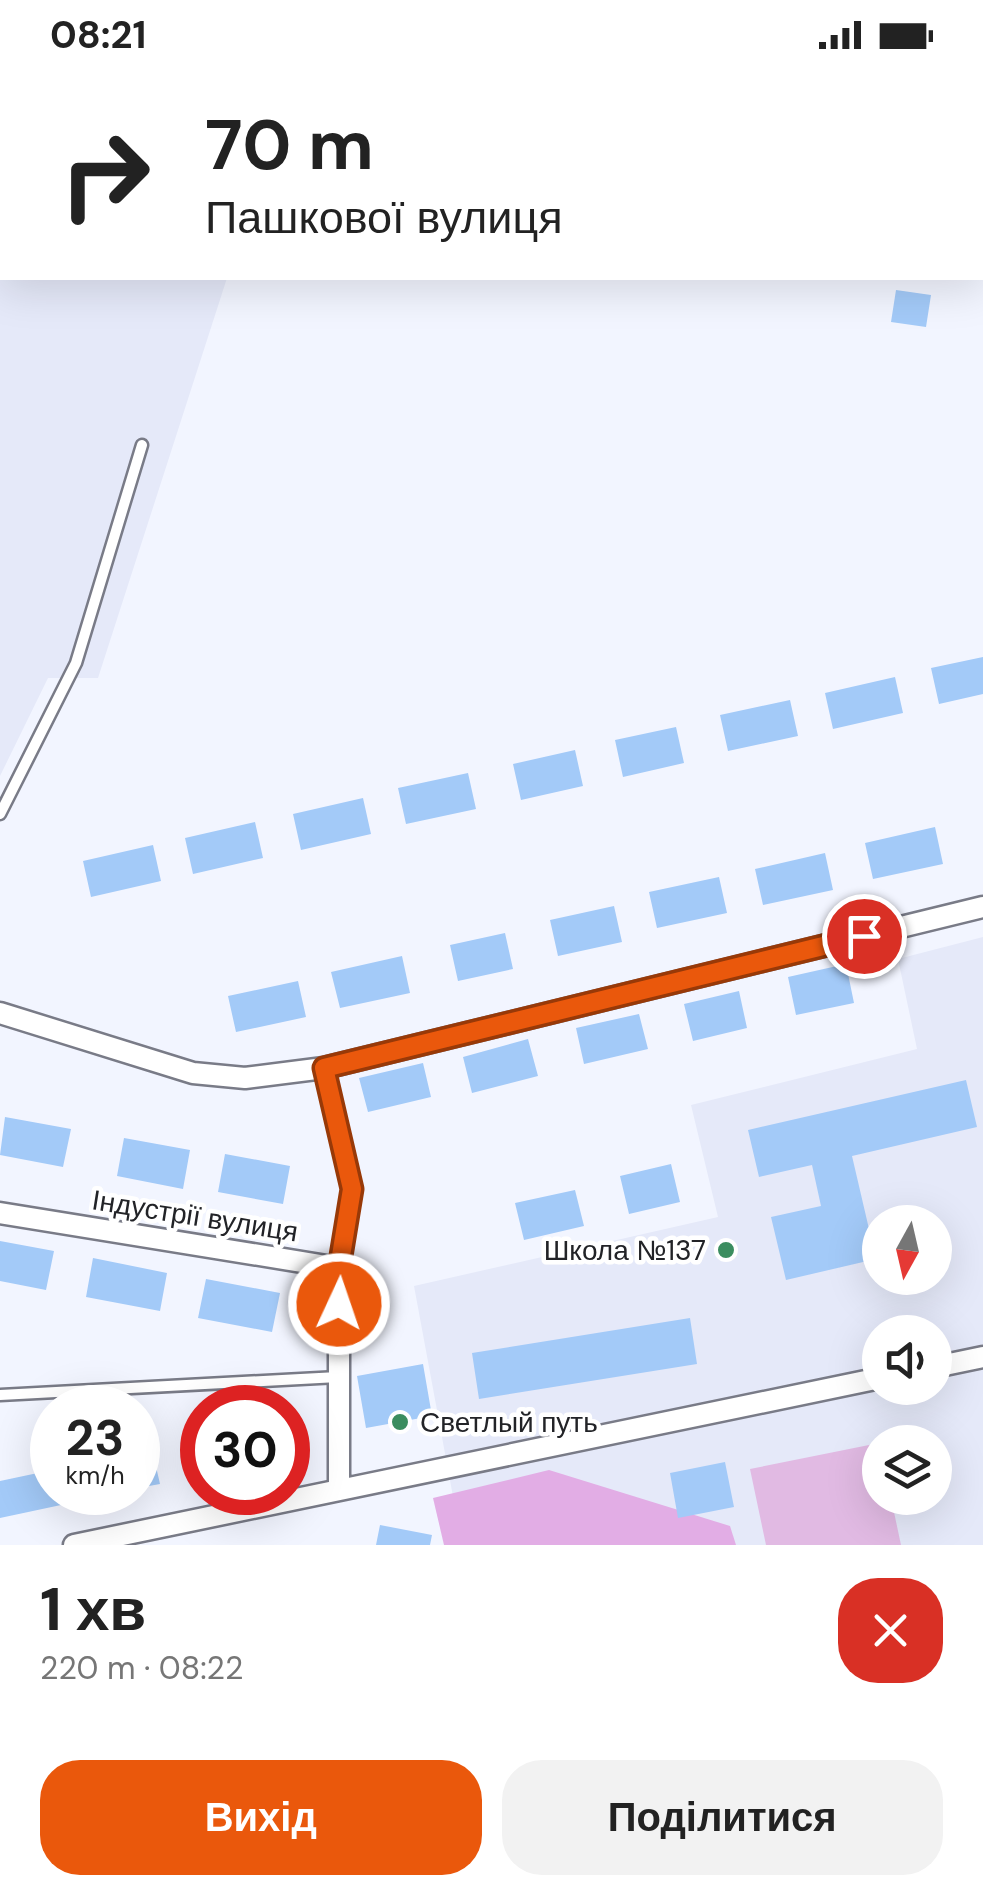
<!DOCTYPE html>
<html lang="uk">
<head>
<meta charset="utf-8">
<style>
  body { margin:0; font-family:"DM Sans",sans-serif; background:#f2f2f2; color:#222; height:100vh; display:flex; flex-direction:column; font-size:38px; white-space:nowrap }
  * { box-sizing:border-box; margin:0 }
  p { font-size:32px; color:#767676 }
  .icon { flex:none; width:55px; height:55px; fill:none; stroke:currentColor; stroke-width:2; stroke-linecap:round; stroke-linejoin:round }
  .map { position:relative; height:1475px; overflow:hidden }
  .drawer { display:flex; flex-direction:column; background:#fff; flex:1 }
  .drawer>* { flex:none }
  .guide { position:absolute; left:0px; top:0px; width:985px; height:210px; box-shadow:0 10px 40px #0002; background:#fff; color:#222; overflow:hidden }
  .needle { width:65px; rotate:188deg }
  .buttons { position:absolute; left:862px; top:1135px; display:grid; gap:20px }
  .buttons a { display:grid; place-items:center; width:90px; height:90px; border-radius:50%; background:#fff; box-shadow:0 10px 40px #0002; font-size:50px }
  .speed { position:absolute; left:30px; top:1315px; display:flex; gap:20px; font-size:50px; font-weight:700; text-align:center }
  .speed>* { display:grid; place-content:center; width:130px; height:130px; border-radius:50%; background:#fff; box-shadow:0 10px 40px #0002; line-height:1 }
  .speed small { font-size:25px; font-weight:400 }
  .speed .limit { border:15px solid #d22; background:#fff; color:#111 }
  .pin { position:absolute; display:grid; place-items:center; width:85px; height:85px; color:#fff; margin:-42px; border:5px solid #fff; border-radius:50%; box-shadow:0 2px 10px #0007 }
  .me { position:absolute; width:110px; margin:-55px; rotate:3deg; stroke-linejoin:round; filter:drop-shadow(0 0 8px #0008) }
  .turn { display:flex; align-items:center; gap:35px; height:210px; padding:0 40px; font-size:45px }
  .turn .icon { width:130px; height:130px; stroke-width:2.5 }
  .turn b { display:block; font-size:70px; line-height:85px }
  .round { display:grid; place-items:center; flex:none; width:105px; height:105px; border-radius:40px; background:#f2f2f2 }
  .headline { display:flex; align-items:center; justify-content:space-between; height:170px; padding:0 40px }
  h1 { font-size:60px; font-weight:700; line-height:75px }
  .action { display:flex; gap:20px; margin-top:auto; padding:20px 40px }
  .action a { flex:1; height:115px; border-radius:40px; background:#ea580c; color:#fff; font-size:40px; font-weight:700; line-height:115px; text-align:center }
  .action a+a { background:#f2f2f2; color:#222 }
  .status { display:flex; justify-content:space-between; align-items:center; height:70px; padding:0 50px; background:#fff; direction:ltr }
  .status svg { height:28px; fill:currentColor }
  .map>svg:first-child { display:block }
  .built { fill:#e5e9f9; fill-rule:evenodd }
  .green { fill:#e1bae3 }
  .forest { fill:#e2ade5 }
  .building { fill:#a3caf8 }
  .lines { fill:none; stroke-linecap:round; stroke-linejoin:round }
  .service-casing { stroke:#797b87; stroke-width:15 }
  .minor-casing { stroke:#797b87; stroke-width:25 }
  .service { stroke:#fff; stroke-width:10 }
  .minor { stroke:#fff; stroke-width:20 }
  .route-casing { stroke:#983908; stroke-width:25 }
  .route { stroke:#ea580c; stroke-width:18 }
  .poi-dot { fill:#3b8d5f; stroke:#fff; stroke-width:4 }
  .labels { text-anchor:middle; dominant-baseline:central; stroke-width:9; stroke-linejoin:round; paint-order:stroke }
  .street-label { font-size:28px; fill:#222327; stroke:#fff }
  .poi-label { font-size:28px; fill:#222327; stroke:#fff; text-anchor:end }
</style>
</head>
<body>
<div class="status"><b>08:21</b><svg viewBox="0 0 49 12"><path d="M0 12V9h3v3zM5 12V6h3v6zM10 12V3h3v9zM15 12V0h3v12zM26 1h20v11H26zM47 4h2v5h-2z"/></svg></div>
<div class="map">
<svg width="983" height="1475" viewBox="0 0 983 1475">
  <rect width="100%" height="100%" fill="#f2f5ff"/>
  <!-- built -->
  <path class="built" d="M0,0H294L2,2V208H227L98,608H48L0,706Z
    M983,867V1475H462L414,1216L718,1147L691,1035L917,979L898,889ZM880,1152H935V1208H880ZM880,1262H935V1318H880ZM880,1372H935V1428H880Z"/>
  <!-- green -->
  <path class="green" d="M879,1373L880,1428H891L901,1475H766L750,1399Z"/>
  <!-- forest -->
  <path class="forest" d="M549,1400L730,1456L736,1475H444L433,1428Z"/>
  <!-- building -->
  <path class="building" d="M896,220L931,225L926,257L891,252Z
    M983,587V624L939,634L931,598Z
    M895,607L903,643L833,659L825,623Z
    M790,630L798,666L728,681L720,645Z
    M676,657L684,693L623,707L615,670Z
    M575,680L583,716L521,730L513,694Z
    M468,703L476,739L406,754L398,718Z
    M363,728L371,764L301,780L293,744Z
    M255,752L263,788L193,804L185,768Z
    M935,757L943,794L873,809L865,773Z
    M153,775L161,811L91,827L83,791Z
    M825,783L833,820L763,835L755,799Z
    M719,807L727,843L657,858L649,822Z
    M614,836L622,872L558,886L550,850Z
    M505,863L513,899L458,911L450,875Z
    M402,886L410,923L340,938L331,902Z
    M846,894L854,933L796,945L788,907Z
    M298,911L306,947L236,962L228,926Z
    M739,921L747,958L693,971L684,934Z
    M639,944L648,979L584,994L576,958Z
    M528,969L538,1006L472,1023L463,987Z
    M423,993L431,1027L368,1042L359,1008Z
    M966,1010L977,1057L852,1086L876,1189L786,1210L771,1147L821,1136L812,1095L759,1107L748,1060Z
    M5,1047L71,1059L63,1097L0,1085Z
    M124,1068L190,1080L183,1119L117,1106Z
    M225,1084L290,1096L283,1134L218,1122Z
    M671,1094L680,1132L629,1144L620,1106Z
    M575,1120L584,1156L524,1170L515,1133Z
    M0,1171L54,1181L46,1220L0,1211Z
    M93,1188L167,1203L160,1241L86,1227Z
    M206,1209L280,1223L272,1262L198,1248Z
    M690,1248L697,1294L479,1329L472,1283Z
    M423,1294L432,1346L366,1358L357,1306Z
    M152,1379L160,1414L138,1418V1382Z
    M725,1392L734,1437L678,1448L670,1403Z
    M52,1400V1422H58L61,1435L0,1448V1411Z
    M380,1455L432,1465L430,1475H376Z"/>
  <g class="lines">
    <defs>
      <path id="service" d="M132,2L133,0
        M0,744L76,593L142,375
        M324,998L353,1119L339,1198
        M0,1325L338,1307"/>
      <path id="minor" d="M982,125L983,126
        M0,943L193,1003L245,1008L324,998L983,837
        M0,1143L339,1198V1420
        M935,1297L983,1287
        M74,1475L880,1308"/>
    </defs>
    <!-- service casing -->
    <use href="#service" class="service-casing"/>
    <!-- minor casing -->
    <use href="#minor" class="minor-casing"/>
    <!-- service -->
    <use href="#service" class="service"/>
    <!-- minor -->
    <use href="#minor" class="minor"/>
  </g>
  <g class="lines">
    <defs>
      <path id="route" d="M339,1234V1198L352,1119L324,998L864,866"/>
    </defs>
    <!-- route casing -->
    <use href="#route" class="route-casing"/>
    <!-- route -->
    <use href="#route" class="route"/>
  </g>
  <!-- markers -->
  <g class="poi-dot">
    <circle cx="726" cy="1180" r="10"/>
    <circle cx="400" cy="1352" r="10"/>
  </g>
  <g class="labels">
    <!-- street labels -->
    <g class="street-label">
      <text transform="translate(195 1146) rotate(9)">Індустрії вулиця</text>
    </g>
    <!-- poi labels -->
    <g class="poi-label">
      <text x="706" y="1180">Школа №137</text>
      <text x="420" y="1352" text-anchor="start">Светлый путь</text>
    </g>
  </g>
</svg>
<div class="buttons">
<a><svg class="needle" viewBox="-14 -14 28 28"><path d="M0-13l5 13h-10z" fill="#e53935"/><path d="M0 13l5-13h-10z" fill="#767676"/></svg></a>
<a><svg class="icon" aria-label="sound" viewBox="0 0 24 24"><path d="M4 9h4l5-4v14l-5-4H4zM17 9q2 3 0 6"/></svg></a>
<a><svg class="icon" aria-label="layers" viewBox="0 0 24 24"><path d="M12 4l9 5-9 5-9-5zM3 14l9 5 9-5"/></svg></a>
</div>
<div class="speed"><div>23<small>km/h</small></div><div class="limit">30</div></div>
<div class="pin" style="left:864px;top:866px;background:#d93025"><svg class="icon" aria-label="arrive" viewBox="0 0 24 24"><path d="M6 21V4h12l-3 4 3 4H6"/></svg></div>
<svg class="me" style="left:339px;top:1234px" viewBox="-20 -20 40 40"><circle r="17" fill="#ea580c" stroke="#fff" stroke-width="3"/><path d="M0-11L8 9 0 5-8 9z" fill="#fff"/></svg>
<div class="guide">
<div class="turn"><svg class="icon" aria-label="right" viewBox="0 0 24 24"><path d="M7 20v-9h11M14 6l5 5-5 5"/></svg><div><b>70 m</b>Пашкової вулиця</div></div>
</div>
</div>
<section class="drawer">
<div class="headline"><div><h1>1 хв</h1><p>220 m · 08:22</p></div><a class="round" style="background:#d93025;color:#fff"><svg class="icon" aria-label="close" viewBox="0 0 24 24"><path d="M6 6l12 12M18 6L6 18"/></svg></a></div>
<div class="action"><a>Вихід</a><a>Поділитися</a></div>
</section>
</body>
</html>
